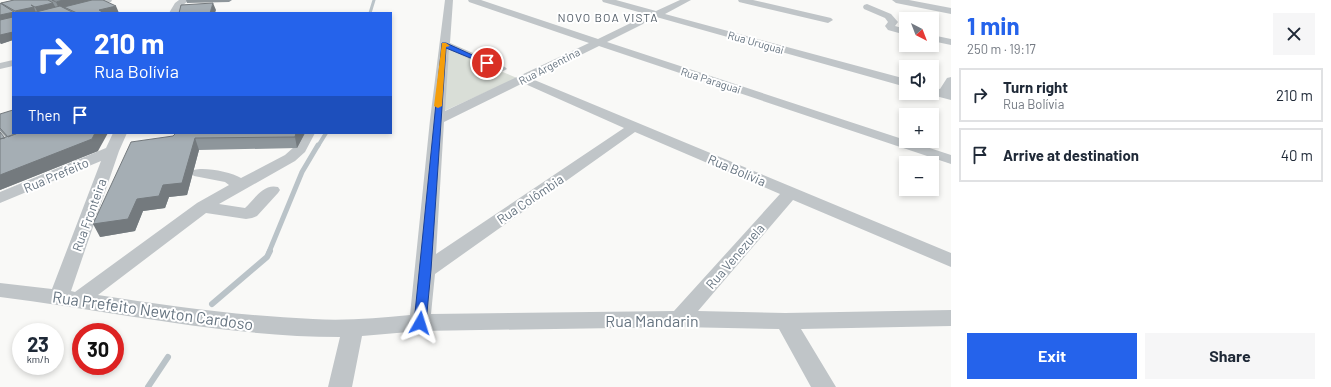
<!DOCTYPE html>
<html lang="en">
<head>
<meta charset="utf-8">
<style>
  body { margin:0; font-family:Barlow,sans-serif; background:#f6f6f7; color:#1f2937; height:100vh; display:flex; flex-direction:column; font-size:15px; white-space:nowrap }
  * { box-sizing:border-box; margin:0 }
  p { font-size:13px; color:#747a83 }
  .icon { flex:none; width:22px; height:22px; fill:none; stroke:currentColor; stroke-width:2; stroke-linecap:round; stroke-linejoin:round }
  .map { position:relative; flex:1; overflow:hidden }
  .side { display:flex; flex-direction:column; background:#fff; width:380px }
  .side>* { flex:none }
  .banner { position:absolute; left:12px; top:12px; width:380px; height:122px; border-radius:0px; box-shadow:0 2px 6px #0003; background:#2563eb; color:#fff; overflow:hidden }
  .needle { width:26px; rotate:138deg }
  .controls { position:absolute; left:899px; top:12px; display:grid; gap:8px }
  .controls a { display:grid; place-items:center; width:40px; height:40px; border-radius:0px; background:#fff; box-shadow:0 2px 6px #0003; font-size:20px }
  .speed { position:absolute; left:12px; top:323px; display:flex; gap:8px; font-size:20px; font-weight:700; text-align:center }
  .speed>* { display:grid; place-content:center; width:52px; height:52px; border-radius:50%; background:#fff; box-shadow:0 2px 6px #0003; line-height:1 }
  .speed small { font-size:10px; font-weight:400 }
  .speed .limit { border:6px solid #d22; background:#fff; color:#111 }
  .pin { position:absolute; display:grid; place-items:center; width:34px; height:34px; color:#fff; margin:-17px; border:2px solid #fff; border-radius:50%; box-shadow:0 1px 4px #0007 }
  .me { position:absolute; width:44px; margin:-22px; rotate:6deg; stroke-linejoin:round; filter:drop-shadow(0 0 3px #0008) }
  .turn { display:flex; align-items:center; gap:14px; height:84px; padding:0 16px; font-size:18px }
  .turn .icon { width:52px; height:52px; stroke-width:2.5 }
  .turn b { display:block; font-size:28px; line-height:34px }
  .then { display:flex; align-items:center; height:38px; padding:0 16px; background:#0003; gap:8px; font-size:15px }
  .round { display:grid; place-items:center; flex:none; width:42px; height:42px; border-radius:0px; background:#f6f6f7 }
  .overview { display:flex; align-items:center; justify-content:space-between; height:68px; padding:0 16px }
  h1 { font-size:24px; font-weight:700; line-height:30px; color:#2563eb }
  .action { display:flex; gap:8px; margin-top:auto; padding:8px 16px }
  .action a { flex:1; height:46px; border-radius:0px; background:#2563eb; color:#fff; font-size:16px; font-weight:700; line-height:46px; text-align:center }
  .action a+a { background:#f6f6f7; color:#1f2937 }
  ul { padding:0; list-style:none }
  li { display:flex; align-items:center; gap:12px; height:54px; margin:0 8px 6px; padding:0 8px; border:2px solid #e0e1e3; border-radius:0px }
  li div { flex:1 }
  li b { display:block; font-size:15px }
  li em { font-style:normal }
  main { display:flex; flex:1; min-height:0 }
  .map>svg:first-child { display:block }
  .green { fill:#d9ded7 }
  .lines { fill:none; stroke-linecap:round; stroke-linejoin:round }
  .stream-far3 { stroke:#bac3c8; stroke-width:3 }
  .stream-far2 { stroke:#bac3c8; stroke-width:4 }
  .stream-far1 { stroke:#bac3c8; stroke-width:5 }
  .stream { stroke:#bac3c8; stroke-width:6 }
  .minor { fill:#c0c5c8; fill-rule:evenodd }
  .wall { fill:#8e969b }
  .shaded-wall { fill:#747a7e }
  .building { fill:#a5aeb4; stroke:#747a7e }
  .route { fill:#2563eb; stroke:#184099 }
  .slow { fill:#f59e0b }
  .labels { text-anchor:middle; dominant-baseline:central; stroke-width:4; stroke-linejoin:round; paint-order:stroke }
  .far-street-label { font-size:11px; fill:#667480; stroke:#fff }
  .far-neighbourhood-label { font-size:12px; letter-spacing:1px; fill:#58626c; stroke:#fff }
  .street-label { font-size:13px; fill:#667480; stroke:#fff }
  .near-street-label { font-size:16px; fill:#667480; stroke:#fff }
</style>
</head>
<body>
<main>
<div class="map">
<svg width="951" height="387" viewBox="0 0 951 387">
  <rect width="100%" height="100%" fill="#f9f9f7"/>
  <!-- green -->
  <path class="green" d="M449,50L517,78L442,112Z"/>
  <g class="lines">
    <!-- stream-far3 -->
    <path class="stream-far3" d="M370,13L374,0"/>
    <!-- stream-far2 -->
    <path class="stream-far2" d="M318,146L326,133"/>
    <!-- stream-far1 -->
    <path class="stream-far1" d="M269,252L302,172L318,145"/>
    <!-- stream -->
    <path class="stream" d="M212,304L267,257L270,251
      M148,387L168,357"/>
    <!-- minor -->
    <path class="minor" d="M97,0H112L111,2L66,13H50L52,11Z
      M179,0H189L182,6L179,13H169L175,3Z
      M445,0H453L450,43L505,67L507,69L501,72L497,71L449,50L445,111L589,43L469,2L468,0H481L598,39L637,20H643L645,22L643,24L607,42L951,155V164L599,46L532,79L951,253V267L793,200L698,311L785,313L951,310V326L801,329L836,387H811L779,329L679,327L420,331L362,336L352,387H328L340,337C226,337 113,311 0,297V283L52,289L101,161L0,203V192L106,148L113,133H127L119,151L71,291L75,292L197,203L229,185L225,182L194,176L191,173L194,170C205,167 231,172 241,178L285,155L294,147L301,133H315L305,152L295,161L219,204L245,208C254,200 263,183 278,187L280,190L278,193L257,216L252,218L246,219L206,213L98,295C170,306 241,316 313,319C346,321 378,318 410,315L430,120ZM523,83L624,128L436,254L444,122ZM635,132L780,194L674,311L431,314L435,274Z
      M602,0H616L656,11L680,0H691L665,14L906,79V87L603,2Z
      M738,0H753L831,18L833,20L828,23L739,2Z
      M892,0H909L951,8V14L896,3Z
      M867,4L891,14L898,22L895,26L906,29V35L888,30L885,26L888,22L885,18L864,9L863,7L864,5Z
      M932,35L951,39V45L932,41Z
      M13,60V66L0,69V63Z
      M951,77V100L928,94L932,93V87L940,89L947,78Z"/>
  </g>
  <!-- wall -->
  <path class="wall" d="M14,0H103L119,13H13V40L1,44L0,43V3L2,4L1,3Z
    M186,0H232L229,2L187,3Z
    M0,114L13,133L98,151L0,190V132L5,138L6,137L0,131Z
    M305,133L297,148L199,150L187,195L169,197L165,208L143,211L135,231L100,237L173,136Z"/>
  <!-- shaded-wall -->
  <path class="shaded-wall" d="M63,0H93L94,1L59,9L56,2Z
    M53,3L57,10L38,13L35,7Z
    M213,3L216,10L215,13H210Z
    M116,6L119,13H100L99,10Z
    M34,7L36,13H16L15,11Z
    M14,12V13H13V20L0,23V15Z
    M13,32V40L1,44L0,42V35Z
    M95,133H108L98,151L0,190V175Z
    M296,133H305L297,148L295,137Z
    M195,138L199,150L187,195L169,197L165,208L143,211L135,231L100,237L93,224L137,199L163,185Z"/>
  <!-- building -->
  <path class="building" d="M14,0H48L53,3L35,7L31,5L34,7L15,11L1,3Z
    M52,0H63L56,2Z
    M92,0H103L116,6L99,10L104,13H77L64,7Z
    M0,3L14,12L0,15Z
    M213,3L210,13H179L181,5Z
    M60,6L74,13H32Z
    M13,17V32L0,35V20Z
    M13,110V133H18L8,137L0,128V114Z
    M0,132L5,138L0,139Z
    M18,133H95L92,139L0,175V139Z
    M176,133H296L295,137L195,138L182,183L163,185L159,196L137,199L128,219L93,224L131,142L173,136Z"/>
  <!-- route -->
  <path class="route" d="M442,43H446L490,63L485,64L446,48L431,270L426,323L424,326L420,327L415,326L414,323Z"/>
  <!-- slow -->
  <path class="slow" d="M442,43H446L450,46L446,47L442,106L438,108L434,106Z"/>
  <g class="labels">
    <!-- far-street labels -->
    <g class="far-street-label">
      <text transform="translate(756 42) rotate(16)">Rua Uruguai</text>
      <text transform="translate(549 66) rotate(-27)">Rua Argentina</text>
      <text transform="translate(711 80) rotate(18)">Rua Paraguai</text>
    </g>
    <!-- far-neighbourhood labels -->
    <g class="far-neighbourhood-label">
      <text x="608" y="17">NOVO BOA VISTA</text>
    </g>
    <!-- street labels -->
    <g class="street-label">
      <text transform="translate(737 170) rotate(23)">Rua Bolívia</text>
      <text transform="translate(56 175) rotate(-23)">Rua Prefeito</text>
      <text transform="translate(530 199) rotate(-34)">Rua Colômbia</text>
      <text transform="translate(89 215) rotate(-70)">Rua Fronteira</text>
      <text transform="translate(735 256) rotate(-49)">Rua Venezuela</text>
    </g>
    <!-- near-street labels -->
    <g class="near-street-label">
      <text transform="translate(153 310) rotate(8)">Rua Prefeito Newton Cardoso</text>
      <text x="652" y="320">Rua Mandarin</text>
    </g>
  </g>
</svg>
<div class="controls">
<a><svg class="needle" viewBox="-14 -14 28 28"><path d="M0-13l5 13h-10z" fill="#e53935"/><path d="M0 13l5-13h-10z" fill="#747a83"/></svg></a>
<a><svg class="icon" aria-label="sound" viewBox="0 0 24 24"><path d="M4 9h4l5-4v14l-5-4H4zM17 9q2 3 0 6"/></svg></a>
<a>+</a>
<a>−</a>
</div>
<div class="speed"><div>23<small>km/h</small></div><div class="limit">30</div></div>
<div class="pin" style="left:487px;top:63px;background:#d93025"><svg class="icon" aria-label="arrive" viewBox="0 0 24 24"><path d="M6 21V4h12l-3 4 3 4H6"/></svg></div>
<svg class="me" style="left:420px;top:323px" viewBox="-20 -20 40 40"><path d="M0-17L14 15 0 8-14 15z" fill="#2563eb" stroke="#fff" stroke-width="4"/></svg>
<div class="banner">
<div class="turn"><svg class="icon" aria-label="right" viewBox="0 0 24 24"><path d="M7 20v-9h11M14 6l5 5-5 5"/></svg><div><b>210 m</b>Rua Bolívia</div></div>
<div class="then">Then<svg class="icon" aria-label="arrive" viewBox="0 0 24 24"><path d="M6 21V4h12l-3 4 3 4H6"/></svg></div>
</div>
</div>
<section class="side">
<div class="overview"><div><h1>1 min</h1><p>250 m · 19:17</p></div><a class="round"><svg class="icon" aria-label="close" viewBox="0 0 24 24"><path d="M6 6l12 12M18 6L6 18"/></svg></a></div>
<ul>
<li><svg class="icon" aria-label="right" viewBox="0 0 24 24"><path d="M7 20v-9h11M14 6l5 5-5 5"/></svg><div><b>Turn right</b><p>Rua Bolívia</p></div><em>210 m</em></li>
<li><svg class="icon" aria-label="arrive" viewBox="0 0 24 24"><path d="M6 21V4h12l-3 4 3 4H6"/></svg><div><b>Arrive at destination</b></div><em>40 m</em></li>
</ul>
<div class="action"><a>Exit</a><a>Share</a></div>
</section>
</main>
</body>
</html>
